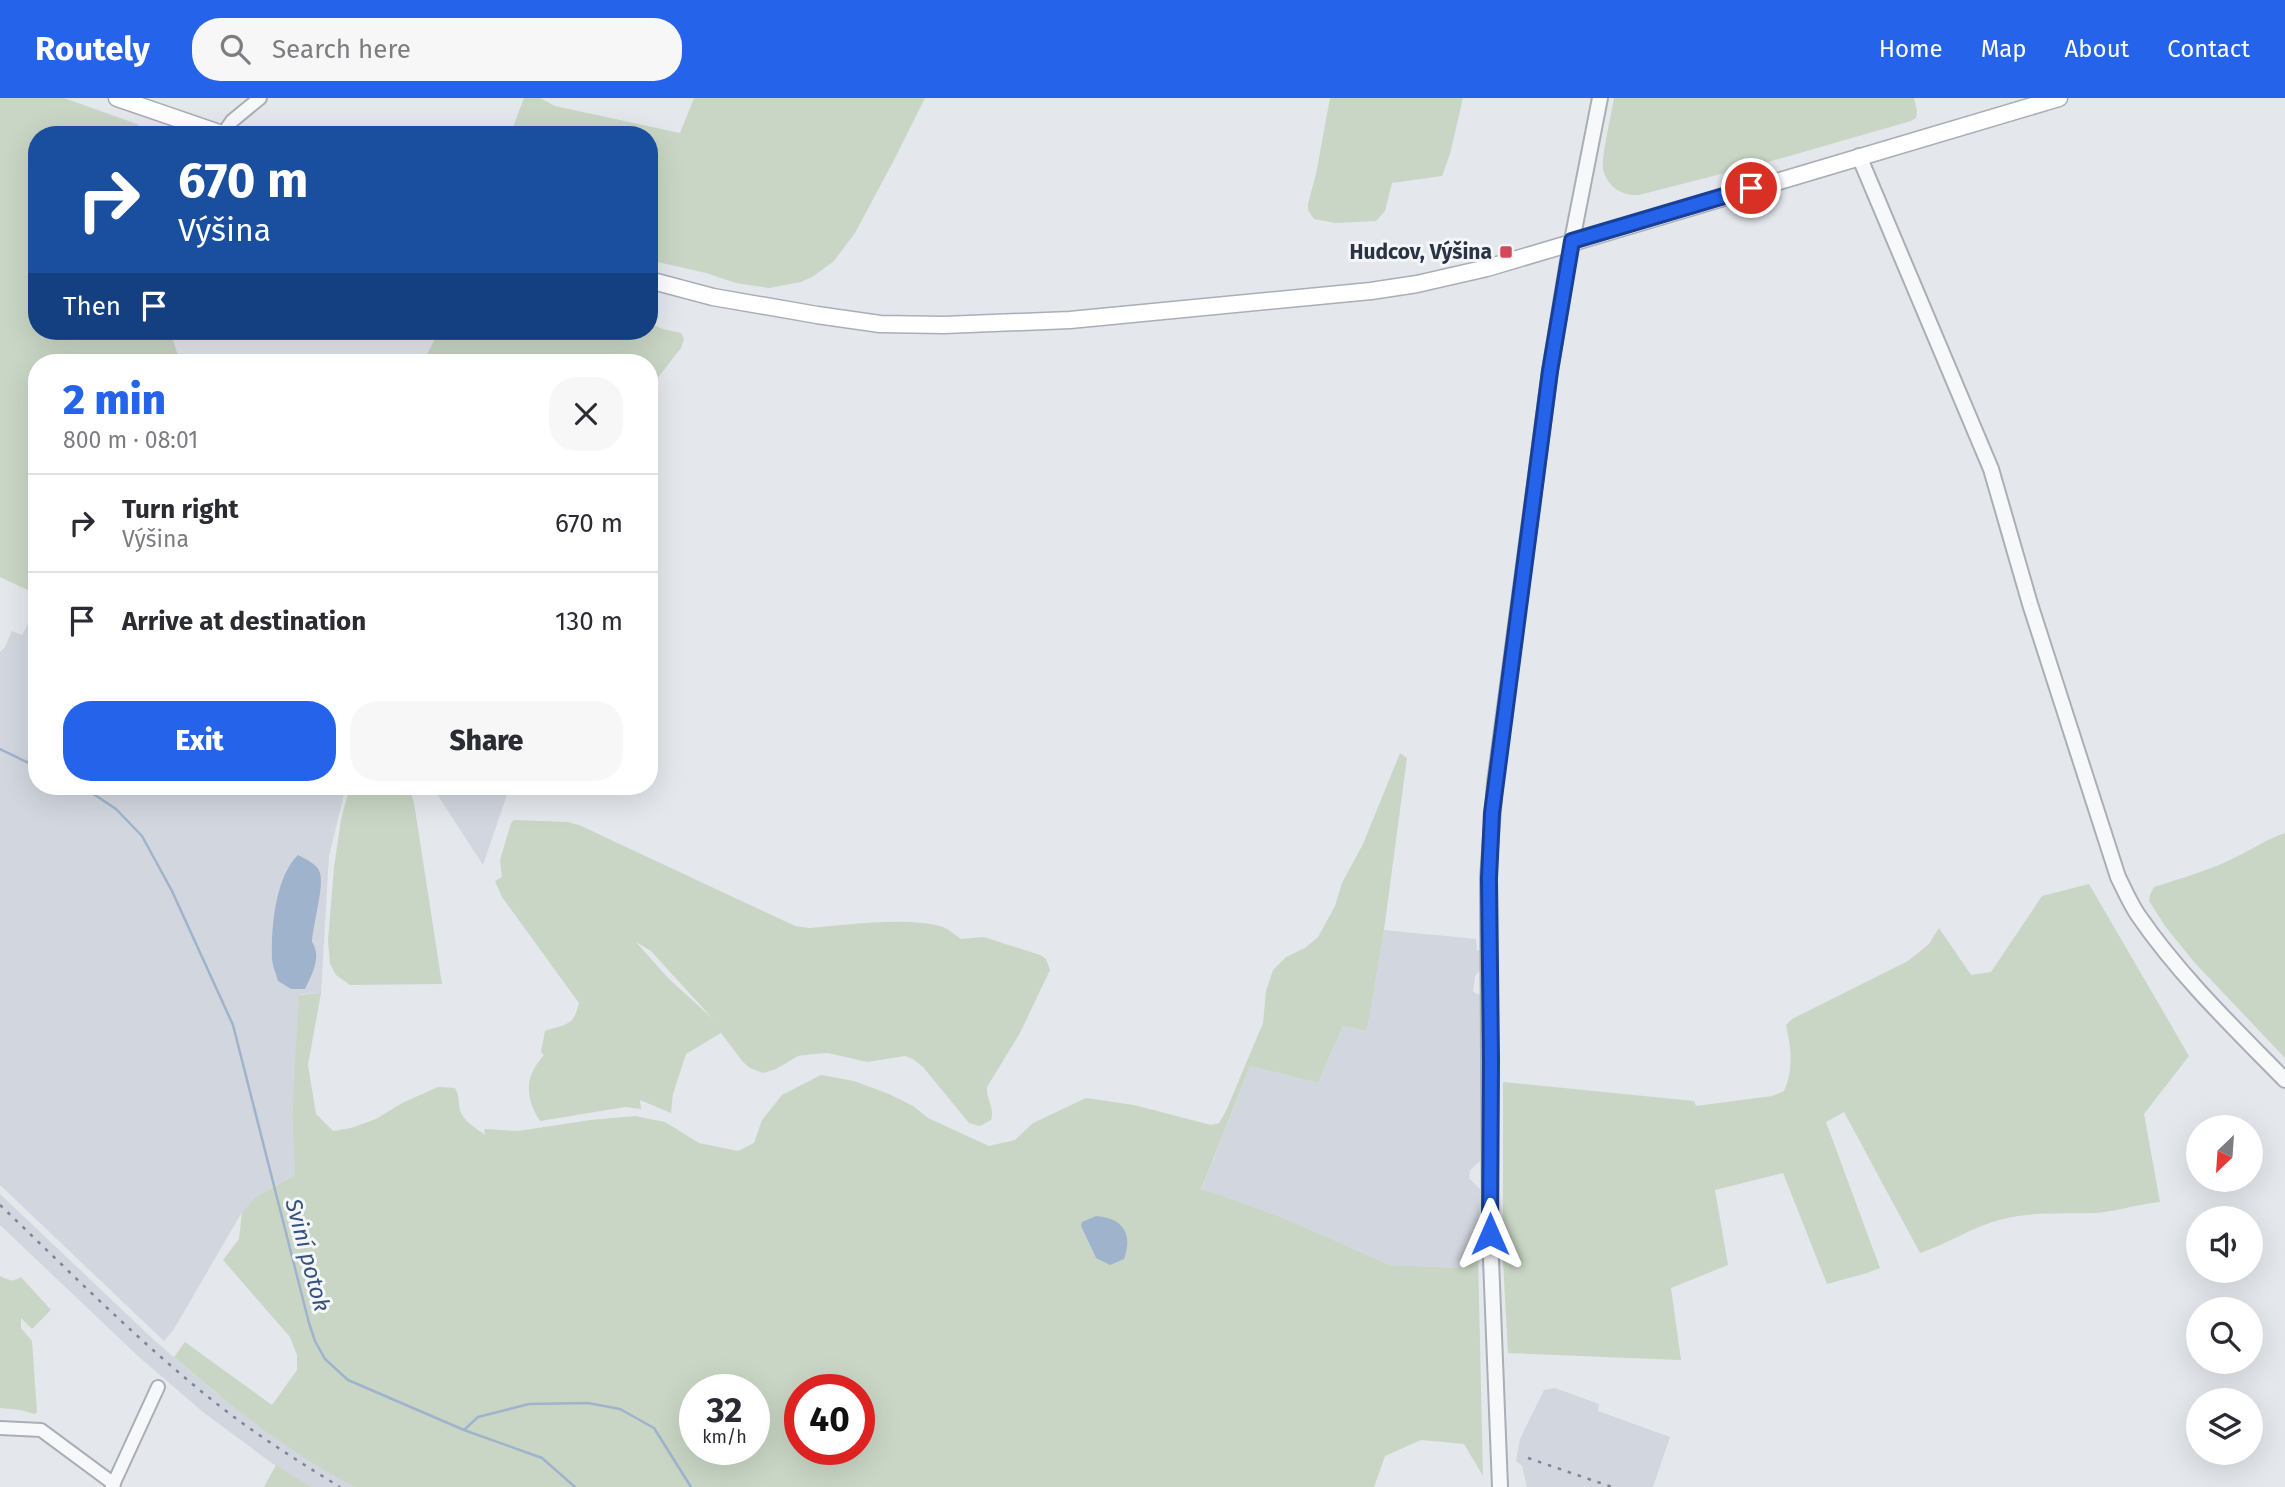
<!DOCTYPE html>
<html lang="en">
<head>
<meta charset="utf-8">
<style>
  body { margin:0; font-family:"Fira Sans",sans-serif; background:#f7f7f7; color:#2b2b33; height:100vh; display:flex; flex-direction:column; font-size:26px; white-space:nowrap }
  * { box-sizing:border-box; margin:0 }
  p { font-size:23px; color:#7c7c81 }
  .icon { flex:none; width:38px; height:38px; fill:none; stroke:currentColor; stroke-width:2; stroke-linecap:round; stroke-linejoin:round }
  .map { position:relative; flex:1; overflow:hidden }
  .details { position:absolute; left:28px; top:256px; width:630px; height:441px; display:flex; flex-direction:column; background:#fff; border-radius:28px; box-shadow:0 7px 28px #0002 }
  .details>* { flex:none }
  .top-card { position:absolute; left:28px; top:28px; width:630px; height:214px; border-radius:28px; box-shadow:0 7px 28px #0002; background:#1a4fa0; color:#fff; overflow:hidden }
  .needle { width:46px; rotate:205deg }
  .buttons { position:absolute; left:2186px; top:1017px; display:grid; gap:14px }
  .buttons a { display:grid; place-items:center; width:77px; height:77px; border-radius:50%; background:#fff; box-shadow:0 7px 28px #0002; font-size:35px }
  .speed { position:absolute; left:679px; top:1276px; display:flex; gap:14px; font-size:35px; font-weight:700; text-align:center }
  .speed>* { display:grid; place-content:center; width:91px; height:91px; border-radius:50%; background:#fff; box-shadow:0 7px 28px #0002; line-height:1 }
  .speed small { font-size:18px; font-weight:400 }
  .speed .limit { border:10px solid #d22; background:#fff; color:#111 }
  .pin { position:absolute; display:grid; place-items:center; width:60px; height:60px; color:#fff; margin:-30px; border:4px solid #fff; border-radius:50%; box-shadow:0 2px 7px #0007 }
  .me { position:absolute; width:77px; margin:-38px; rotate:0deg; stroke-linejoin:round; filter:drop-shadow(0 0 5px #0008) }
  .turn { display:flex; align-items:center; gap:24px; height:147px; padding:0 35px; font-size:32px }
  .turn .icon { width:91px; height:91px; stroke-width:2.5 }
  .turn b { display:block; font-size:49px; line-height:60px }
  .then { display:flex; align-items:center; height:66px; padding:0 35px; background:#0003; gap:14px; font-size:26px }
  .round { display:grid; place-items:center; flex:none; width:74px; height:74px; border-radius:28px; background:#f7f7f7 }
  .head { display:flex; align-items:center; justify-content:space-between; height:119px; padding:0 35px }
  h1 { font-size:42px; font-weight:800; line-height:52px; color:#2563eb }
  .button { display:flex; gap:14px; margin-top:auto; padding:14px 35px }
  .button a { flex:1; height:80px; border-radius:28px; background:#2563eb; color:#fff; font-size:28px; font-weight:800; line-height:80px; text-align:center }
  .button a+a { background:#f7f7f7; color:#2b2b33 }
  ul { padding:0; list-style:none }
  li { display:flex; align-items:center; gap:21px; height:98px; padding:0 35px; border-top:2px solid #e1e1e2 }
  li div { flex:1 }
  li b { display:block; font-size:26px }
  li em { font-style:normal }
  header { display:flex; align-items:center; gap:42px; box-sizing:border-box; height:98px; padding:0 35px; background:#2563eb; color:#fff }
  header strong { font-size:33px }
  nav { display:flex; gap:38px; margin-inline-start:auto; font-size:24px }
  .search { width:490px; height:63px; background:#f7f7f7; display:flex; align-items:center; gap:18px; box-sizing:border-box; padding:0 24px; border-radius:28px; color:#7c7c81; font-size:26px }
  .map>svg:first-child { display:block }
  .built { fill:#d2d6de }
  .green { fill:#c9d6c5; fill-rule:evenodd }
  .water { fill:#9fb4cc }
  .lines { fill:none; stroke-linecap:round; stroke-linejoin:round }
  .stream { stroke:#9fb4cc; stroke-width:2.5 }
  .minor-casing { stroke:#a9aeb7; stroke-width:16 }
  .tertiary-casing { stroke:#a9aeb7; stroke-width:18 }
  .secondary-casing { stroke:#a9aeb7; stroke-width:19 }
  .minor { stroke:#f7f8fa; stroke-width:12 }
  .tertiary { stroke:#f7f8fa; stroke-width:14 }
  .secondary { stroke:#fff; stroke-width:16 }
  .rail { stroke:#7d8696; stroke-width:2.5; stroke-dasharray:3.5 7; stroke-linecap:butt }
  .route-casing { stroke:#184099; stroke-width:18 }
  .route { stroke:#2563eb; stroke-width:12 }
  .poi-dot { fill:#d1495b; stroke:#f4f6f9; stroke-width:2.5 }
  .labels { text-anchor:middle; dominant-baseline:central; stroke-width:6; stroke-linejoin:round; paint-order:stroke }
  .poi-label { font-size:21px; font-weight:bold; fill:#2b3445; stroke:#f4f6f9; text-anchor:end }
  .water-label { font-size:23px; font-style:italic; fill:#34527a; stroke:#f4f6f9 }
</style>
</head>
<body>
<header>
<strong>Routely</strong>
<div class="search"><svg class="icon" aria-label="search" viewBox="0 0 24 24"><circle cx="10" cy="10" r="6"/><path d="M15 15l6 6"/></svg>Search here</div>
<nav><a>Home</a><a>Map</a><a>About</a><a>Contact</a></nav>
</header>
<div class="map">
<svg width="2285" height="1389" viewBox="0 0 2285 1389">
  <rect width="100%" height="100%" fill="#e4e7ec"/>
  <!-- built -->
  <path class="built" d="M37,509V688H346L329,758L321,895L300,896L292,1017L295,1077L254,1100L242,1114L174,1231L164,1243L0,1087V554L5,549L12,533L22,537Z
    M431,688H510L483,767L433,690Z
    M1384,832L1476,841L1477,852L1483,853L1482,870L1475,878L1473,894L1482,898L1480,1063L1470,1072L1469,1080L1480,1091L1478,1155L1464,1170L1390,1167L1286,1121L1224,1098L1201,1093L1250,968L1318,985L1343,928L1367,933Z
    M0,1096L154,1242L217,1296L286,1346L356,1389H311L273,1366L203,1314L139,1259L0,1127Z
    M1555,1290L1599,1306L1598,1313L1670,1339L1653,1389H1527L1522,1368L1516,1363L1520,1341L1544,1292Z"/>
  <!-- green -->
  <path class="green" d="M0,0H64L137,26L143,33L140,37H37V233H170L180,264H37V487L30,493L0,479Z
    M524,0H540L555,8L680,35L694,0H925L894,62L855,135L834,163L812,179L801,184L769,190L736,185L706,175L649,162V37H510Z
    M1330,0H1463L1450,56L1442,78L1392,85L1385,113L1376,123L1335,125L1314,121L1308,112V106L1316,76Z
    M1614,0H1914L1917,13L1916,20L1911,23L1768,64L1639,97C1622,98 1607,89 1603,71C1601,60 1612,14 1614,0Z
    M649,225L663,231L681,235L684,241L681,250L649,291V264H423L439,233H603L605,235L606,233H649Z
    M1400,655L1407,660L1384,832L1367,933L1343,928L1318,985L1250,968L1201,1092L1224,1098L1286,1121L1390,1167L1464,1170L1478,1155L1483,1378L1464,1346L1421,1342L1385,1358L1374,1389H356C292,1358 227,1305 174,1259L185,1244L272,1307L297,1272V1257L290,1239L223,1162L239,1141L242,1114L254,1100L295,1077L292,1017L299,897L321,895L308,967L316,1016L333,1033L351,1030L376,1021L402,1005L438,989L455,990C460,998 458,1004 460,1012C463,1023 476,1030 485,1037L484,1031L518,1033L591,1022L635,1018L665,1024L699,1045L738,1053L754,1045L762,1022L782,997L821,977L854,983L889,996L913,1008L928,1020L989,1048L1015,1042L1033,1025L1086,1000L1134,1007L1211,1027L1219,1025L1226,1013L1263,925L1266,893L1273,872L1286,859L1305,850L1318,839L1335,808L1342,785L1363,746ZM1097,1118L1096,1160L1081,1128ZM695,1292H754V1351H695ZM800,1292H859V1351H800Z
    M350,688H409L414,705L442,886L350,887L336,877L330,866L328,843L334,769L341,722Z
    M514,722L567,724L579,727L795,828L809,830C844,827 911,818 943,829C950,832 955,837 961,841L984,839L1040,857L1046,861L1050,872L1020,935L987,989C986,1001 995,1010 991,1022L980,1028L969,1025L923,969L913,961L905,958L867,964L828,955L814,956L798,958L776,971L763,975L750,970L743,964L721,935L686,956L673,996L671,1015L640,1002L641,1011L625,1009L540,1023C525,999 524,979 544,957L541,954L545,933C565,926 574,929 579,905L502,799L495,783L502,779L500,762L511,725ZM636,844L651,853L713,921L668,880Z
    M2285,735V960L2194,864L2165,828L2149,803L2150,797L2154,789C2182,780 2211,772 2236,759C2253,751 2267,741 2285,735Z
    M2089,786L2189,958L2144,1016L2160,1104C2139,1106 2118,1113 2096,1115C2064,1116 2031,1113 1999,1122C1971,1130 1947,1146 1920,1155L1844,1014L1826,1024L1880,1170L1867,1175L1827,1186L1783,1075L1715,1092L1728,1167L1671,1190L1681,1262L1508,1255L1503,1163V984L1694,1003L1696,1008L1772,998L1784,993C1794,971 1791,949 1786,927L1792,921L1908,863L1929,846L1939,830L1971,877L1991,874L2042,798Z
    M0,1178C9,1182 12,1185 21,1179L51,1212L32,1231L21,1220V1230L32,1243L37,1314L35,1316L20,1312L0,1310Z
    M276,1367L311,1389H264Z"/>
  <!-- water -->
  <path class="water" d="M298,757C305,761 318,766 320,775C324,789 313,826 312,844C322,858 312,877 305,891H291L278,883C276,876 273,869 272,862C271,831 275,779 298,757Z
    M1096,1118C1124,1120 1133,1137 1124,1161L1110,1167L1096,1160L1081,1128L1082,1124Z"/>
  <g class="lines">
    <!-- stream -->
    <path class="stream" d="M0,651L37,669
      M76,688L95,697L116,711L142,738L172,793L233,927L309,1225L315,1243L325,1261L348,1282L464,1332L542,1360L575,1389
      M464,1332L478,1319L529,1306L588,1305L620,1311L654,1330L691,1389"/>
    <defs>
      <path id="minor" d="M223,36L232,23L260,0
        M0,1330L41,1332L114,1386
        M112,1389L158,1289"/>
      <path id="tertiary" d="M1859,58L1991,371L2030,506L2118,779C2124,791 2130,805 2138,817C2180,878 2234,930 2285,982
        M1500,1389L1490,1136L1488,780L1495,685L1550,273L1568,163L1600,0"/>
      <path id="secondary" d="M117,0L225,37
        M649,182L713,199L817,217L880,226L944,227L1070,222L1371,193L1417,186L1487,170L2059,0"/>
    </defs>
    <!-- minor casing -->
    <use href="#minor" class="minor-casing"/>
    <!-- tertiary casing -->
    <use href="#tertiary" class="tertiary-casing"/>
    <!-- secondary casing -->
    <use href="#secondary" class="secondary-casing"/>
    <!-- minor -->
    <use href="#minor" class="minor"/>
    <!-- tertiary -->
    <use href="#tertiary" class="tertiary"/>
    <!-- secondary -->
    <use href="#secondary" class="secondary"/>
    <!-- rail -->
    <path class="rail" d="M0,1107C69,1173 137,1242 212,1302C252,1334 296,1362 340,1389
      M1528,1360L1612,1389"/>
  </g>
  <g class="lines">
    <defs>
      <path id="route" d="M1490,1136L1491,963L1489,780L1492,715L1550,273L1572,143L1751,90"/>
    </defs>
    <!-- route casing -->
    <use href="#route" class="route-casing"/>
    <!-- route -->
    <use href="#route" class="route"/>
  </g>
  <!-- markers -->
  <rect class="poi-dot" x="1499" y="147" width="14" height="14" rx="3.5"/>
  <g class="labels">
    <!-- poi labels -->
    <g class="poi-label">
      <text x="1492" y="154">Hudcov, Výšina</text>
    </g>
    <!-- water labels -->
    <g class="water-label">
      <text transform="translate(308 1157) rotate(75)">Sviní potok</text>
    </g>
  </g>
</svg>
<div class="buttons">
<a><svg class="needle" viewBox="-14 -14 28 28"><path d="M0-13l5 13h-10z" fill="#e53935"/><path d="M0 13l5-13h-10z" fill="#7c7c81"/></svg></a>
<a><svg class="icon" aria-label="sound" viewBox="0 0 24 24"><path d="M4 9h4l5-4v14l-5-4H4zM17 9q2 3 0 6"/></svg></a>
<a><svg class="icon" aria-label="search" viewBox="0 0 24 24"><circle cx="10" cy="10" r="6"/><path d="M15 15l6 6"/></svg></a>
<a><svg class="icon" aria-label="layers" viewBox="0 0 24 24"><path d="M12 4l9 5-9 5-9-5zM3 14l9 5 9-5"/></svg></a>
</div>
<div class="speed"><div>32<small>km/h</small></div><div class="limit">40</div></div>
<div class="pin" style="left:1751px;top:90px;background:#d93025"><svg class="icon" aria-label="arrive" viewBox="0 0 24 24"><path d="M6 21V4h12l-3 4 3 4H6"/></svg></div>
<svg class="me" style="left:1490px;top:1136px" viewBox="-20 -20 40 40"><path d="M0-17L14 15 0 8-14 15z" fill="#2563eb" stroke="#fff" stroke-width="4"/></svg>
<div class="top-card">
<div class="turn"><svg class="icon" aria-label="right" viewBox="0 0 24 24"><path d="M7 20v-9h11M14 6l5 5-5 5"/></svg><div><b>670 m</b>Výšina</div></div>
<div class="then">Then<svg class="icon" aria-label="arrive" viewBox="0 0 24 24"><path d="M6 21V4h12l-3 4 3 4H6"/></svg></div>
</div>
<section class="details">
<div class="head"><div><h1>2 min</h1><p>800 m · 08:01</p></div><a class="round"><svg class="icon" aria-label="close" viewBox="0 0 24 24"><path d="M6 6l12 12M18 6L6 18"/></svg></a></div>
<ul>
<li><svg class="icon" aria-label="right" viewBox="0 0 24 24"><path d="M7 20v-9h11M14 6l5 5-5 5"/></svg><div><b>Turn right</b><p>Výšina</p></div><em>670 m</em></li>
<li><svg class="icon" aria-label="arrive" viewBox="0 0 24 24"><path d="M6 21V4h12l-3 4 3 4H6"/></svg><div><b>Arrive at destination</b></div><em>130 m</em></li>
</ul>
<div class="button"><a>Exit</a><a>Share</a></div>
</section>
</div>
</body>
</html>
